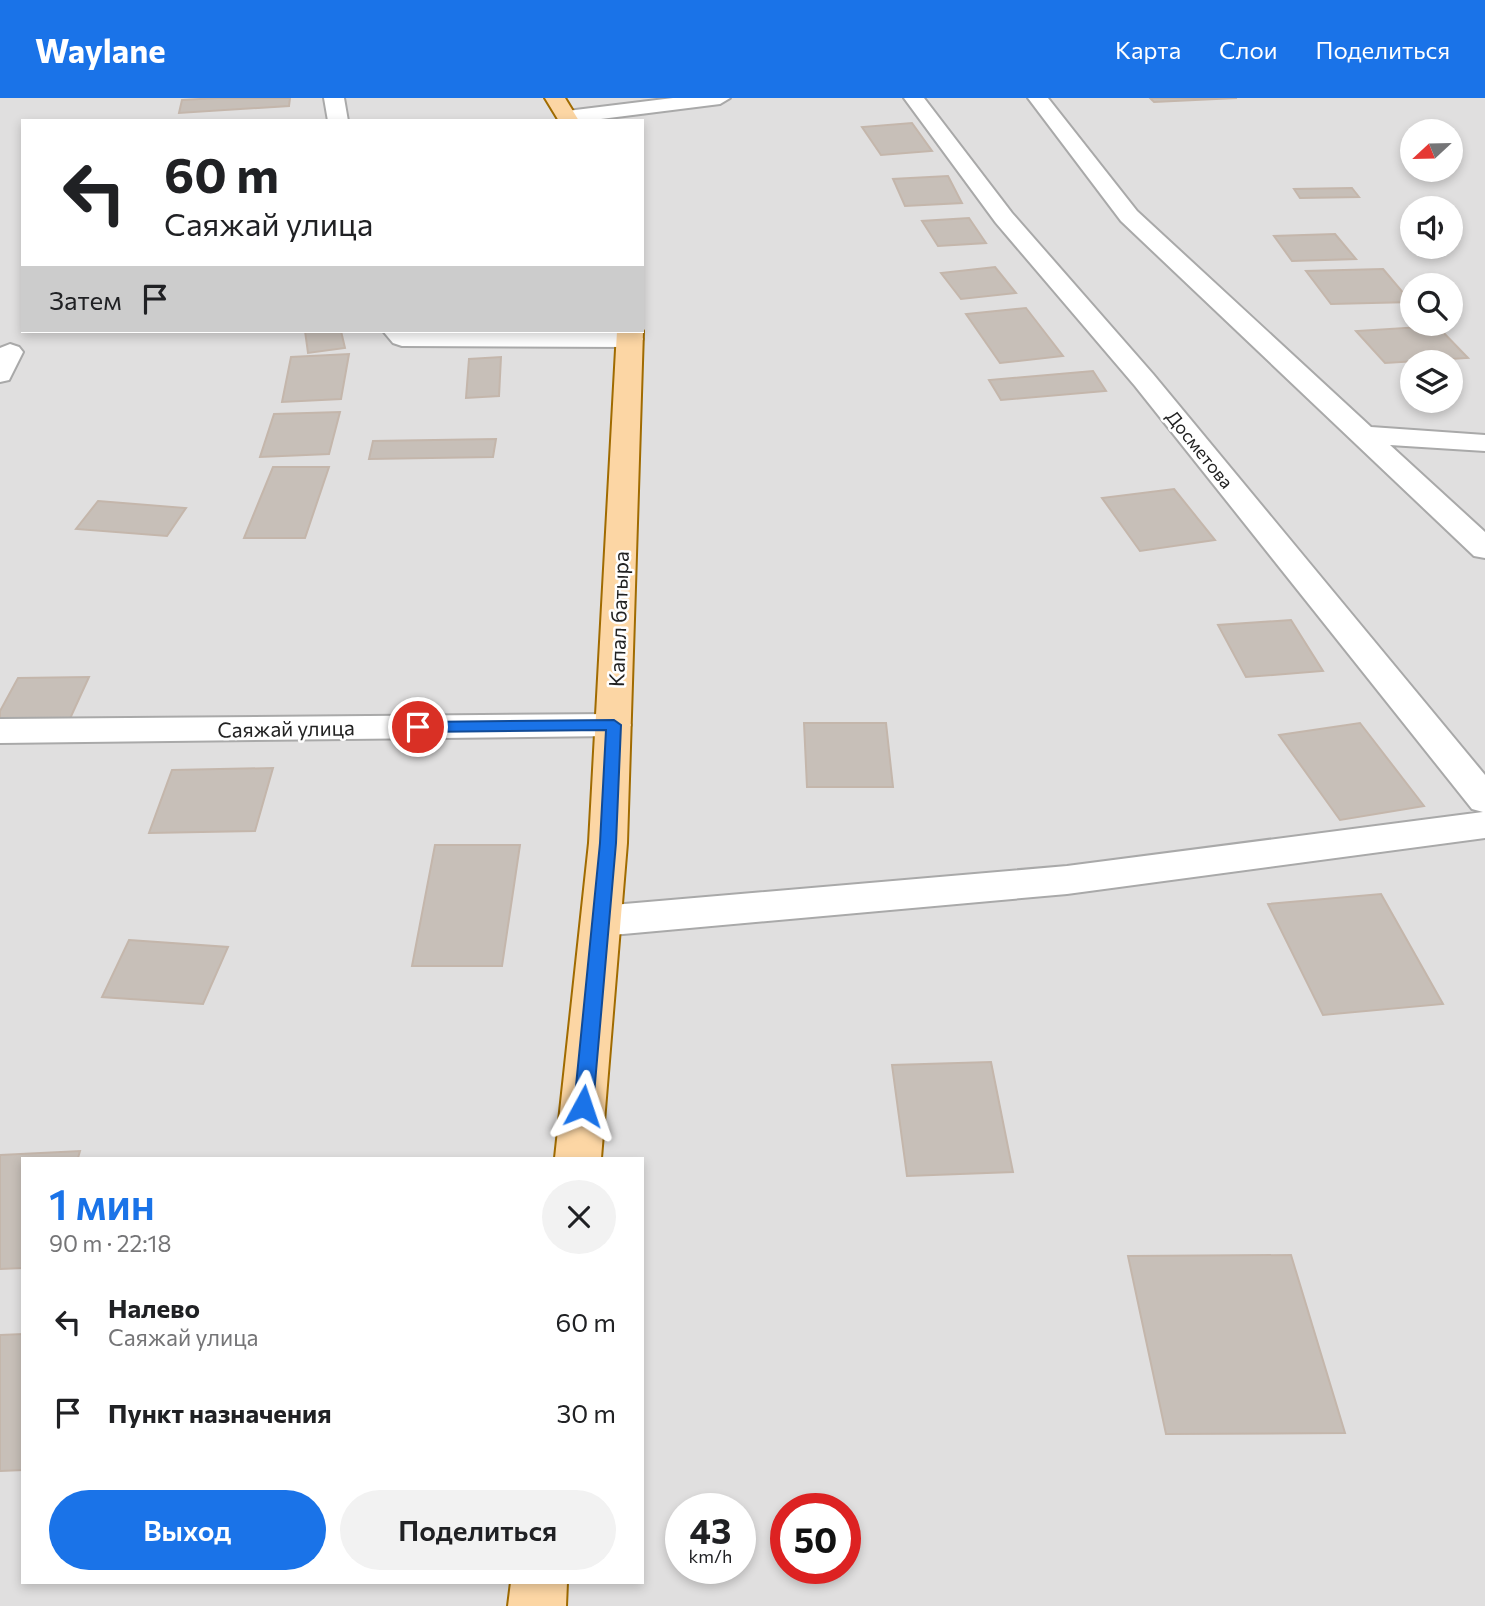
<!DOCTYPE html>
<html lang="ru">
<head>
<meta charset="utf-8">
<style>
  body { margin:0; font-family:Commissioner,sans-serif; background:#f2f2f2; color:#202124; height:100vh; display:flex; flex-direction:column; font-size:26px; white-space:nowrap }
  * { box-sizing:border-box; margin:0 }
  p { font-size:23px; color:#757577 }
  .icon { flex:none; width:38px; height:38px; fill:none; stroke:currentColor; stroke-width:2; stroke-linecap:round; stroke-linejoin:round }
  .map { position:relative; flex:1; overflow:hidden }
  .side { position:absolute; left:21px; top:1059px; width:623px; height:427px; display:flex; flex-direction:column; background:#fff; border-radius:0px; box-shadow:0 4px 10px #0003 }
  .side>* { flex:none }
  .hud { position:absolute; left:21px; top:21px; width:623px; height:214px; border-radius:0px; box-shadow:0 4px 10px #0003; background:#fff; color:#202124; overflow:hidden }
  .needle { width:46px; rotate:248deg }
  .fabs { position:absolute; left:1400px; top:21px; display:grid; gap:14px }
  .fabs a { display:grid; place-items:center; width:63px; height:63px; border-radius:50%; background:#fff; box-shadow:0 4px 10px #0003; font-size:35px }
  .speed { position:absolute; left:665px; top:1395px; display:flex; gap:14px; font-size:35px; font-weight:700; text-align:center }
  .speed>* { display:grid; place-content:center; width:91px; height:91px; border-radius:50%; background:#fff; box-shadow:0 4px 10px #0003; line-height:1 }
  .speed small { font-size:18px; font-weight:400 }
  .speed .limit { border:10px solid #d22; background:#fff; color:#111 }
  .pin { position:absolute; display:grid; place-items:center; width:60px; height:60px; color:#fff; margin:-30px; border:4px solid #fff; border-radius:50%; box-shadow:0 2px 7px #0007 }
  .me { position:absolute; width:77px; margin:-38px; rotate:5deg; stroke-linejoin:round; filter:drop-shadow(0 0 5px #0008) }
  .turn { display:flex; align-items:center; gap:24px; height:147px; padding:0 28px; font-size:32px }
  .turn .icon { width:91px; height:91px; stroke-width:2.5 }
  .turn b { display:block; font-size:49px; line-height:60px }
  .then { display:flex; align-items:center; height:66px; padding:0 28px; background:#0003; gap:14px; font-size:26px }
  .round { display:grid; place-items:center; flex:none; width:74px; height:74px; border-radius:37px; background:#f2f2f2 }
  .headline { display:flex; align-items:center; justify-content:space-between; height:119px; padding:0 28px }
  h1 { font-size:42px; font-weight:600; line-height:52px; color:#1a73e8 }
  .action { display:flex; gap:14px; margin-top:auto; padding:14px 28px }
  .action a { flex:1; height:80px; border-radius:42px; background:#1a73e8; color:#fff; font-size:28px; font-weight:600; line-height:80px; text-align:center }
  .action a+a { background:#f2f2f2; color:#202124 }
  ul { padding:0; list-style:none }
  li { display:flex; align-items:center; gap:21px; height:91px; padding:0 28px }
  li div { flex:1 }
  li b { display:block; font-size:26px }
  li em { font-style:normal }
  header { display:flex; align-items:center; gap:42px; box-sizing:border-box; height:98px; padding:0 35px; background:#1a73e8; color:#fff }
  header strong { font-size:33px }
  nav { display:flex; gap:38px; margin-inline-start:auto; font-size:24px }
  .map>svg:first-child { display:block }
  .residential { fill:#e0dfdf; fill-rule:evenodd }
  .building { fill:#c7bfb8; stroke:#c4b6ab; stroke-width:2 }
  .lines { fill:none; stroke-linecap:round; stroke-linejoin:round }
  .minor-casing { stroke:#a9a9a9; stroke-width:4 }
  .major-casing { stroke:#a06b00; stroke-width:4 }
  .minor { fill:#fff; fill-rule:evenodd }
  .major { fill:#fcd6a4; fill-rule:evenodd }
  .route { fill:#1a73e8; stroke:#114b97; stroke-width:2 }
  .labels { text-anchor:middle; dominant-baseline:central; stroke-width:5; stroke-linejoin:round; paint-order:stroke }
  .far-street-label { font-size:18px; fill:#222; stroke:#fff }
  .street-label { font-size:21px; fill:#222; stroke:#fff }
</style>
</head>
<body>
<header>
<strong>Waylane</strong>
<nav><a>Карта</a><a>Слои</a><a>Поделиться</a></nav>
</header>
<div class="map">
<svg width="1485" height="1508" viewBox="0 0 1485 1508">
  <rect width="100%" height="100%" fill="#f2efe9"/>
  <!-- residential -->
  <path class="residential" d="M0,0H1485V1508H0ZM23,23H642V233H23ZM1412,33H1451V72H1412ZM1412,110H1451V149H1412ZM1412,187H1451V226H1412ZM1412,264H1451V303H1412ZM23,1060H642V1484H23ZM681,1410H740V1470H681ZM786,1410H845V1470H786Z"/>
  <!-- building -->
  <path class="building" d="M217,0H290L289,8L179,15L182,2Z
    M1150,0H1237L1154,4Z
    M912,25L932,53L881,57L862,29Z
    M948,78L962,105L905,108L893,81Z
    M1352,90L1359,99L1300,100L1294,91Z
    M969,120L986,145L938,148L922,123Z
    M1335,136L1356,161L1292,163L1274,138Z
    M995,169L1016,195L961,201L941,175Z
    M1383,171L1411,204L1331,206L1306,173Z
    M1026,210L1063,258L1000,265L966,216Z
    M1437,228L1468,260L1385,265L1356,233Z
    M305,233H341L345,250L308,255Z
    M349,256L341,301L282,304L291,259Z
    M501,259L499,298L466,300L469,261Z
    M1093,273L1106,293L1001,302L989,282Z
    M340,314L329,356L260,359L274,316Z
    M496,341L493,359L369,361L373,343Z
    M273,369H329L305,440H244Z
    M1174,391L1215,442L1140,453L1102,400Z
    M98,403L186,410L167,438L76,431Z
    M1291,522L1323,573L1246,579L1218,527Z
    M89,579L68,625H0V613L18,580Z
    M804,625H886L893,689H807Z
    M1360,625L1424,708L1340,722L1279,637Z
    M273,670L255,733L149,735L172,672Z
    M435,747H520L502,868H412Z
    M1381,796L1443,906L1323,917L1268,806Z
    M129,842L228,849L203,906L102,899Z
    M991,964L1013,1074L907,1078L892,967Z
    M80,1053L78,1060H23V1170L0,1171V1057Z
    M1291,1157L1345,1335L1166,1336L1128,1158Z
    M23,1236V1372L0,1373V1237Z"/>
  <g class="lines">
    <defs>
      <path id="minor" d="M324,0H344L348,23H328Z
        M673,0H730L720,6L585,23H560L557,19L560,15L567,13Z
        M904,0H924L1012,115L1153,276L1485,677V740L1067,796L601,838L587,834L581,823L587,812L601,808L1067,768L1483,714L1472,711L1135,288L996,125Z
        M1028,0H1048L1137,113L1371,329L1485,337V353L1390,347L1485,434V460L1474,458L1121,123Z
        M383,233H630L639,236L643,241L639,246L630,249L402,248L393,245Z
        M10,246L19,249L23,254L9,282L0,284V250Z
        M613,616L625,619L631,627L625,635L613,638L0,645V621Z"/>
      <path id="major" d="M545,0H565L579,23H559Z
        M642,232L643,233L627,745L601,1060H555L589,745L617,233Z
        M511,1484H567L566,1508H508Z"/>
    </defs>
    <!-- minor casing -->
    <use href="#minor" class="minor-casing"/>
    <!-- major casing -->
    <use href="#major" class="major-casing"/>
    <!-- minor -->
    <use href="#minor" class="minor"/>
    <!-- major -->
    <use href="#major" class="major"/>
  </g>
  <!-- route -->
  <path class="route" d="M614,622L621,627L616,745L593,1008L590,1013L583,1015L577,1013L574,1008L600,745L606,632L418,634L411,629L418,624Z"/>
  <g class="labels">
    <!-- far-street labels -->
    <g class="far-street-label">
      <text transform="translate(1200 351) rotate(51)">Досметова</text>
    </g>
    <!-- street labels -->
    <g class="street-label">
      <text transform="translate(618 521) rotate(-88)">Капал батыра</text>
      <text transform="translate(286 630) rotate(-1)">Саяжай улица</text>
    </g>
  </g>
</svg>
<div class="fabs">
<a><svg class="needle" viewBox="-14 -14 28 28"><path d="M0-13l5 13h-10z" fill="#e53935"/><path d="M0 13l5-13h-10z" fill="#757577"/></svg></a>
<a><svg class="icon" aria-label="sound" viewBox="0 0 24 24"><path d="M4 9h4l5-4v14l-5-4H4zM17 9q2 3 0 6"/></svg></a>
<a><svg class="icon" aria-label="search" viewBox="0 0 24 24"><circle cx="10" cy="10" r="6"/><path d="M15 15l6 6"/></svg></a>
<a><svg class="icon" aria-label="layers" viewBox="0 0 24 24"><path d="M12 4l9 5-9 5-9-5zM3 14l9 5 9-5"/></svg></a>
</div>
<div class="speed"><div>43<small>km/h</small></div><div class="limit">50</div></div>
<div class="pin" style="left:418px;top:629px;background:#d93025"><svg class="icon" aria-label="arrive" viewBox="0 0 24 24"><path d="M6 21V4h12l-3 4 3 4H6"/></svg></div>
<svg class="me" style="left:583px;top:1008px" viewBox="-20 -20 40 40"><path d="M0-17L14 15 0 8-14 15z" fill="#1a73e8" stroke="#fff" stroke-width="4"/></svg>
<div class="hud">
<div class="turn"><svg class="icon" aria-label="left" viewBox="0 0 24 24"><path d="M17 20v-9H6M10 6l-5 5 5 5"/></svg><div><b>60 m</b>Саяжай улица</div></div>
<div class="then">Затем<svg class="icon" aria-label="arrive" viewBox="0 0 24 24"><path d="M6 21V4h12l-3 4 3 4H6"/></svg></div>
</div>
<section class="side">
<div class="headline"><div><h1>1 мин</h1><p>90 m · 22:18</p></div><a class="round"><svg class="icon" aria-label="close" viewBox="0 0 24 24"><path d="M6 6l12 12M18 6L6 18"/></svg></a></div>
<ul>
<li><svg class="icon" aria-label="left" viewBox="0 0 24 24"><path d="M17 20v-9H6M10 6l-5 5 5 5"/></svg><div><b>Налево</b><p>Саяжай улица</p></div><em>60 m</em></li>
<li><svg class="icon" aria-label="arrive" viewBox="0 0 24 24"><path d="M6 21V4h12l-3 4 3 4H6"/></svg><div><b>Пункт назначения</b></div><em>30 m</em></li>
</ul>
<div class="action"><a>Выход</a><a>Поделиться</a></div>
</section>
</div>
</body>
</html>
